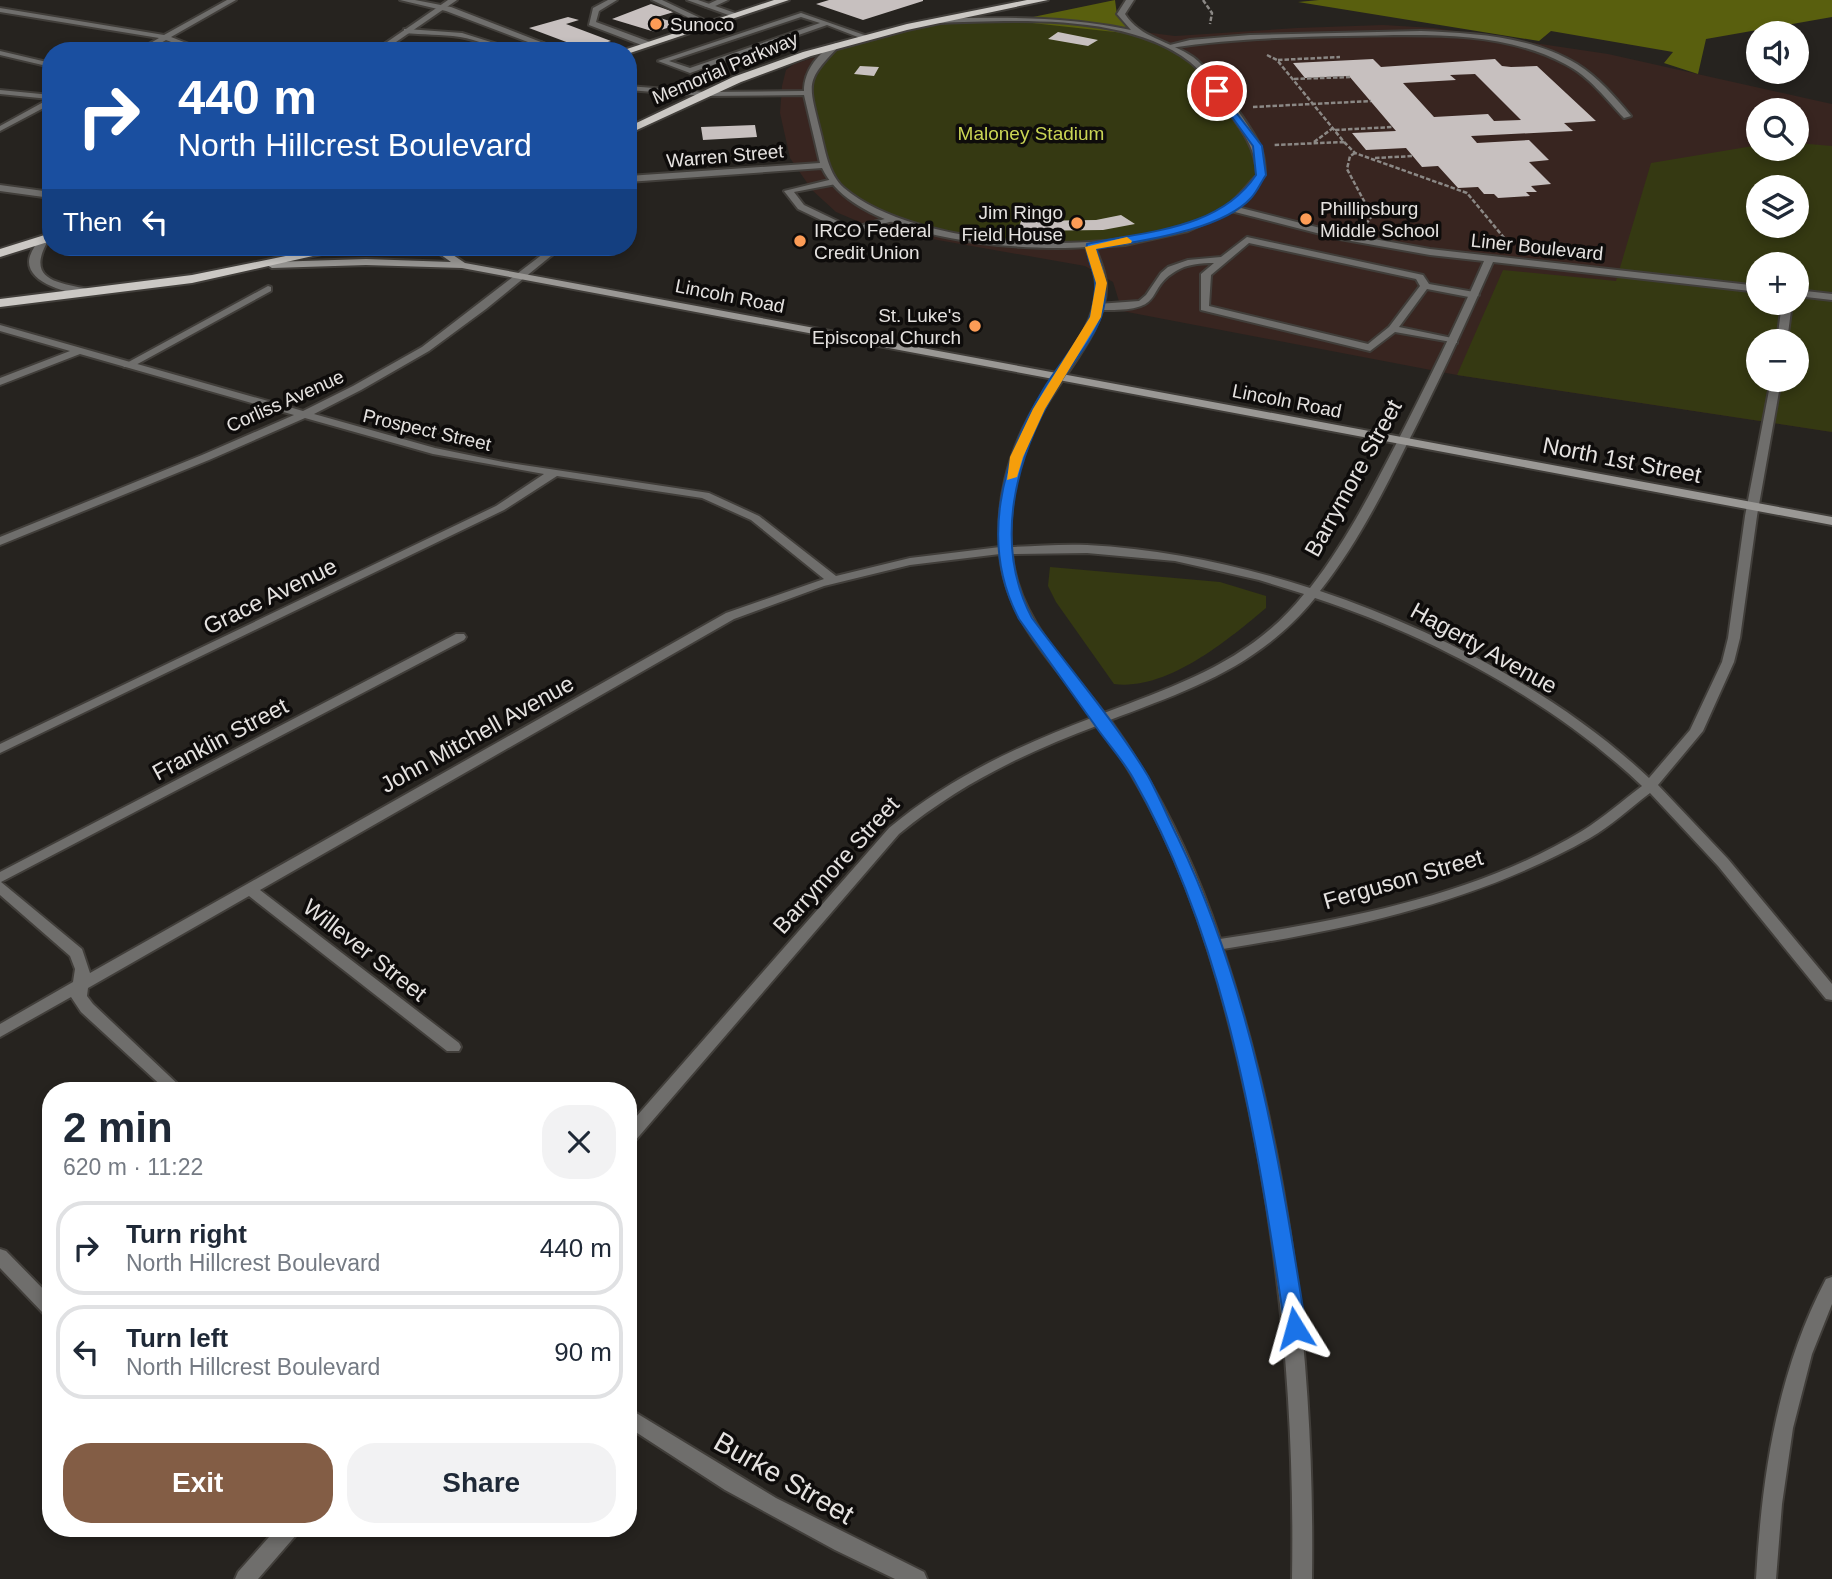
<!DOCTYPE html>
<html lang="en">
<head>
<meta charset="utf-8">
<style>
  body { margin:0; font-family:Helvetica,sans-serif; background:#f2f2f3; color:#1f2937; height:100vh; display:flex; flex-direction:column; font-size:26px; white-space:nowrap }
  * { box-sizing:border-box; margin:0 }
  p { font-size:23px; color:#747a83 }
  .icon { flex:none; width:38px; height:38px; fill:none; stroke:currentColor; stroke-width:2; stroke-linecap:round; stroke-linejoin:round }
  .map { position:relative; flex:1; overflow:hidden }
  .drawer { position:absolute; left:42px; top:1082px; width:595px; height:455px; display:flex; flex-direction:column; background:#fff; border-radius:28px; box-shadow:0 4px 10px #0003 }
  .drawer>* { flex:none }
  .banner { position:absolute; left:42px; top:42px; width:595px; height:214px; border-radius:28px; box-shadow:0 4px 10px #0003; background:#1a4fa0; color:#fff; overflow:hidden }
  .controls { position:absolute; left:1746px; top:21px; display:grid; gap:14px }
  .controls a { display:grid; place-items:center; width:63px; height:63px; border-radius:50%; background:#fff; box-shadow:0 4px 10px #0003; font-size:35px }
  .pin { position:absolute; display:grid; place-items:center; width:60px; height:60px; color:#fff; margin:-30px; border:4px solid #fff; border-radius:50%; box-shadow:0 2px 7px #0007 }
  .me { position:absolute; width:77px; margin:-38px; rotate:352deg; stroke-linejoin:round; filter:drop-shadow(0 0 5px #0008) }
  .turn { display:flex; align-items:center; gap:24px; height:147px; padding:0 21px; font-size:32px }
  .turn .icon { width:91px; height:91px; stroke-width:2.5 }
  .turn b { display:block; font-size:49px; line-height:60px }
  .then { display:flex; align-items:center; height:66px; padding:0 21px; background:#0003; gap:14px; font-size:26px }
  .round { display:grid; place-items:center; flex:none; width:74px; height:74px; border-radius:28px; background:#f2f2f3 }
  .overview { display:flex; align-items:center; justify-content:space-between; height:119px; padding:0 21px }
  h1 { font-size:42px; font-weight:700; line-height:52px }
  .cta { display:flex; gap:14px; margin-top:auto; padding:14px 21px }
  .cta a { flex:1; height:80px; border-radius:28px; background:#835d45; color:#fff; font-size:28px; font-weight:700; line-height:80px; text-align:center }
  .cta a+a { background:#f2f2f3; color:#1f2937 }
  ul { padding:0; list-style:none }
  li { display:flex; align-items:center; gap:21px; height:94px; margin:0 14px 10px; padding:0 7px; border:4px solid #e0e1e3; border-radius:28px }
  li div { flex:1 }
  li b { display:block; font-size:26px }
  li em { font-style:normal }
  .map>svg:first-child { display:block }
  .education { fill:#382520; fill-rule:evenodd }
  .green { fill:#353912; fill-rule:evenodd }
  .forest { fill:#595f0e }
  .building { fill:#c7c0bf; fill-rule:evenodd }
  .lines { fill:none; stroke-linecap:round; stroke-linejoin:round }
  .service-casing { stroke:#413e3a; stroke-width:4 }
  .minor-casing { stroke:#413e3a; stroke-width:4 }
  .tertiary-casing { stroke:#413e3a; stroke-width:4 }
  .secondary-casing { stroke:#413e3a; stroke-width:4 }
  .trunk-casing { stroke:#413e3a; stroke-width:4 }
  .path { stroke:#8b8885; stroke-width:2.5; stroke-dasharray:4.5 2; stroke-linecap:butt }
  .service { fill:#6f6e6c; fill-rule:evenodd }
  .minor { fill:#6f6e6c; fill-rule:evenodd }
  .tertiary { fill:#6f6e6c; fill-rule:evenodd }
  .secondary { fill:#9a9895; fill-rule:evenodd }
  .trunk { fill:#cbc8c4; fill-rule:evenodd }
  .route { fill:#1a73e8; stroke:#114b97; stroke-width:2 }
  .slow { fill:#f59e0b }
  .poi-dot { fill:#fd9c56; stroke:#0e0c0b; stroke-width:2.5 }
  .labels { text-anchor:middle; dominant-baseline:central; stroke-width:7; stroke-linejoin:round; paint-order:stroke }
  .far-poi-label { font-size:19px; fill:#e5e2e0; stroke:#0e0c0b; text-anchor:start }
  .far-street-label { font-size:19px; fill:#e5e2e0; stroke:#0e0c0b }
  .far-park-label { font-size:19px; fill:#cad554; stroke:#0e0c0b }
  .street-label { font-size:23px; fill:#e5e2e0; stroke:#0e0c0b }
  .near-street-label { font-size:28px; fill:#e5e2e0; stroke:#0e0c0b }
</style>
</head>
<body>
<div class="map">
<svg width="1832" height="1579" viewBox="0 0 1832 1579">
  <rect width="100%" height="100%" fill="#26231f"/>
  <!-- education -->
  <path class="education" d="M971,17L1066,22L1175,36L1297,28L1383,25L1434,28L1608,54L1832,104V432L1457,375L1122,311L1113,282L1085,266L876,229L836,212L812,190L790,158L780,113L782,86L786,70L794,64L859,43ZM1759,110H1797V149H1759ZM1759,187H1797V226H1759ZM1759,264H1797V303H1759ZM1759,341H1797V380H1759Z"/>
  <!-- green -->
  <path class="green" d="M1006,19L1082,24L1144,36L1194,60L1247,132L1261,175C1234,228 1113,249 1057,248C1012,247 942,235 899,222C877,215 854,195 834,183L806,93L812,68L836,45L933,21Z
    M1797,143L1832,146V432L1457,375L1503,270L1616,281L1651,163L1759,145V149H1797ZM1759,187H1797V226H1759ZM1759,264H1797V303H1759ZM1759,341H1797V380H1759Z
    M1050,567L1220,582L1266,596V608C1228,640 1167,691 1114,684L1056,602L1048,586Z"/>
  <!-- forest -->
  <path class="forest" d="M1115,0L1117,15L1133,34L1013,21Z
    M1319,0H1832V17L1706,39L1698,74L1664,63L1673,52L1551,31L1539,41L1298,2Z"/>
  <!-- building -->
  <path class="building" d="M829,0H923V1L863,20L816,4Z
    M651,4L674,12L657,17L679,24L655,32L612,19Z
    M568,17L579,20L566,24L611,41L585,49L529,28Z
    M1058,32L1098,40L1088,46L1048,39Z
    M1373,59L1381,67L1495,59L1502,66L1511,67L1537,66L1596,121L1564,123L1573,131L1471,136L1477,143L1529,140L1549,160L1529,162L1551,184L1531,186L1537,192H1526L1530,196L1498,198L1494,194H1484L1478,187L1458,188L1438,166L1422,167L1406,148L1366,150L1352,133L1396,131L1349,76L1305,78L1293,63ZM1475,74L1521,120L1494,121L1488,114L1434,117L1403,83L1456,80L1450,75Z
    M860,66L879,67L874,76L854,74Z
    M755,125L757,137L703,140L701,127Z
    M1121,215L1135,224L1103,230L1018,231L1021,221L1096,220Z"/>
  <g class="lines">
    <defs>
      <path id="service" d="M608,0H617L599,11L596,22L650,42V46H644L589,25L593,8Z
        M652,0H662L713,24L706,26Z
        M717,0H728L711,8L704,6Z
        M801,13L870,37L863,39L827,25L690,73L658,61ZM801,17L820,23L690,68L669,61Z
        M407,29L462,33L510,48L541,42L545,44C513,61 490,42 460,37C441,34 423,35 404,33V29Z
        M1421,31C1472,33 1532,36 1577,64C1598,77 1615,97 1631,116L1624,118C1606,99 1589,76 1565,64C1499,29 1418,35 1345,36C1287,37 1228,39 1170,48L1166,46L1190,40L1250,35Z
        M0,51L51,63V67L0,55Z
        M628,86L705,92L709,94L705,96L628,90Z
        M628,110L632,112L636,130L629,128Z
        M833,179L837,182L836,184L794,192L804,205L852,228L892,217L897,220L848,233L798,209L784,191Z
        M44,236L49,239C23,282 61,283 93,290V294C75,296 29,285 29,262C29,253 36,245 41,237Z
        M1247,237L1423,275L1429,284L1474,292L1479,295L1474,298L1427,289L1399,327L1457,339V343L1395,332L1370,351L1201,310V274L1214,263C1201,263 1187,264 1176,271C1145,289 1166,309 1114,310C1106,310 1099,311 1093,307L1098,304L1139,301L1146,295L1161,273L1168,267L1188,260L1221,257ZM1249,243L1416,279L1420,286L1389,327L1368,344L1209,306L1211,275Z
        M268,286L271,287V291L132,367H124L123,365Z"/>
      <path id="minor" d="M227,0H236L171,37L207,51H195L166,40L147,51H137L159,38L0,12V8L164,35Z
        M400,0H415L451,7L564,51H552L446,11Z
        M687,0H698L741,15L734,17Z
        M1126,0H1134L1125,14C1140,38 1170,41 1193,57C1209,68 1253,129 1261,148C1264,157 1265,166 1265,175L1237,207L1340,233L1430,249L1759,286V292L1493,262C1465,325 1436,388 1404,450C1380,499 1354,548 1320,591C1436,630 1559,693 1649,778L1690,730L1722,662L1728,638L1745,516L1771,380H1781L1757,516L1740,638L1734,662L1703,731L1658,785L1728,859L1832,984V1000L1826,999L1718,866L1650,793C1630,808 1611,826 1590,838C1477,902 1350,929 1223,949C1290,1151 1315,1366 1312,1579H1292C1295,1405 1279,1234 1239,1064C1211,944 1172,826 1099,725C1025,753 961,783 899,834L634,1142L628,1144V1126L889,828C952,776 1018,746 1094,717C1057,668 1005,619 1000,554L910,565L824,586L734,619L260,890L459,1043L461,1047L459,1051H447L249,896L88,988L87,996L93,1004L184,1090H166L81,1012L71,997L0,1037V1024L73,982L75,969L70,956L0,895V872L456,634H464L466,637L464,640L1,882L82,949L90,973L726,613L824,579L751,520L702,498L557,476L504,510L0,753V744L496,506L544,474L433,454L305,418L209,460L0,545V537L202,455L294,415L80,354L0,385V378L70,351L0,331V325L303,411L353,386L422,347L552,247H562L486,309L429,351L361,390L314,414L435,448L503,462L709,493L759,516L836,576L910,558L1000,547C996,502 1008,456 1029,417C1049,377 1099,330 1096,284C1095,271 1090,259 1086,247C1016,252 856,239 822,168L628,182V176L820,163L804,95L705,96L701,94L705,92L804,91C804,70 819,52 836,43L840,45C805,82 808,81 820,130C825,149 828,174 844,188C920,253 1145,262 1227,206C1238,198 1248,184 1257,175C1256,146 1239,126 1223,104C1213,90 1204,73 1190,62C1126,12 1012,21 935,23L931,21L935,19C1001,17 1066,16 1131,30L1117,14ZM1231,211L1340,239L1430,255L1484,261C1456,325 1425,388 1393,450C1368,498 1343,546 1310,588C1238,565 1163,549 1087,545C1062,544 1037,546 1011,547C1008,502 1019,456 1040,416C1060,377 1109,329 1106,283C1105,270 1099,258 1095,247L1125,245L1188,231ZM1087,553L1175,561L1259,580L1304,594C1252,660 1180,684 1104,713C1068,665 1017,617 1012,554ZM1315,598C1431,636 1553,701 1642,786C1622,801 1603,818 1582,831C1473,897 1343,920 1220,939C1194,861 1158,787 1110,720C1189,690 1259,667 1315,598Z
        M0,90L51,95V104L0,131V126L49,99L0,94Z
        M0,185L51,192V198L0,191Z
        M1797,290L1832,294V300L1797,296Z
        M1782,303H1792L1787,341H1777Z
        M0,1249L6,1251L51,1297V1316L44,1314L0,1268Z
        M1832,1277V1304L1812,1354L1793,1428L1782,1504L1776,1579H1756C1762,1475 1777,1372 1826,1279Z
        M628,1408L776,1498L924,1572L927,1579H895L835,1550L725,1490L628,1427Z
        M277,1528H300L297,1534L258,1579H235L238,1572Z"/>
      <path id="tertiary" d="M448,0H457L383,51H374Z"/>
      <path id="secondary" d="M430,247H441L465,263L1832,517V525L462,268L366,265L272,268L267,265L272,262L366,259L451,262Z"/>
      <path id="trunk" d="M774,0H789L630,53L621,51Z
        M1027,0H1048L907,30L811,56L741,82L628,134V127L733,77L803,52L907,24Z
        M51,233V241L0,257V249Z
        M330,247H353L192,283L0,307V299L192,275Z"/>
    </defs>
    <!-- service casing -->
    <use href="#service" class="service-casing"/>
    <!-- minor casing -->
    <use href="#minor" class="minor-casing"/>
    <!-- tertiary casing -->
    <use href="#tertiary" class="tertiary-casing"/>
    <!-- secondary casing -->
    <use href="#secondary" class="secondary-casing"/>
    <!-- trunk casing -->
    <use href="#trunk" class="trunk-casing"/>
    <!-- path -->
    <path class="path" d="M1203,0L1212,13L1210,24
      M1267,55L1277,60L1344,142L1274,145
      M1278,60L1340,57
      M1294,79L1350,77
      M1253,107L1371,101
      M1335,130L1393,127
      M1314,142L1333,128
      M1344,142L1355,153L1467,193L1505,239L1503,244
      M1355,153L1350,156L1347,169L1372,216L1366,224
      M1375,158L1413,156"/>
    <!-- service -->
    <use href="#service" class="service"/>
    <!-- minor -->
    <use href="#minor" class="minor"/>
    <!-- tertiary -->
    <use href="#tertiary" class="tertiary"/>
    <!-- secondary -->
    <use href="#secondary" class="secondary"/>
    <!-- trunk -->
    <use href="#trunk" class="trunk"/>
  </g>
  <!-- route -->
  <path class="route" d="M1217,88L1262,146L1266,175C1261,182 1257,192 1251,198C1221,231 1139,241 1096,249C1103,271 1110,293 1101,317C1092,342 1069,366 1056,389C1015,459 993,544 1032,618C1070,669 1116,723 1148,776C1159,796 1168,818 1178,838C1252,992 1280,1160 1306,1328L1303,1334L1295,1336L1288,1334L1285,1328C1257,1141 1228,945 1133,778C1124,762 1110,746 1099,731C1072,693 1045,656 1019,619C979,544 1002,459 1043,390C1057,366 1079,343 1090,317C1093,308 1096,289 1095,280C1093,268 1085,255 1087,244C1146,231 1219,230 1256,175L1253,146L1213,91Z"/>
  <!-- slow -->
  <path class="slow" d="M1127,237L1132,241L1131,243L1096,249L1107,283L1101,317L1045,409L1023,457L1017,477L1007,480L1010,457L1033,409L1090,317L1096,283L1085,247Z"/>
  <!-- markers -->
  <g class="poi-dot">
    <circle cx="656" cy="24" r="7"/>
    <circle cx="1306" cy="219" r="7"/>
    <circle cx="1077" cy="223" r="7"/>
    <circle cx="800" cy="241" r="7"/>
    <circle cx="975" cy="326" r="7"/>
  </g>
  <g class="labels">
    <!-- far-poi labels -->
    <g class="far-poi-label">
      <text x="670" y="24">Sunoco</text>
      <text x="1320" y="208">Phillipsburg<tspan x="1320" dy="22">Middle School</tspan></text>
      <text x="1063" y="212" text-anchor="end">Jim Ringo<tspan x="1063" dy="22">Field House</tspan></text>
      <text x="814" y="230">IRCO Federal<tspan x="814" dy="22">Credit Union</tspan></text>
      <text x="961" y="315" text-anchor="end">St. Luke's<tspan x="961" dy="22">Episcopal Church</tspan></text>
    </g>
    <!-- far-street labels -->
    <g class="far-street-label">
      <text transform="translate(725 68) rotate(-23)">Memorial Parkway</text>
      <text transform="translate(725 156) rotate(-5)">Warren Street</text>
      <text transform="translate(1537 247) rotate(6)">Liner Boulevard</text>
      <text transform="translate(730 296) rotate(11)">Lincoln Road</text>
      <text transform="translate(285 401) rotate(-24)">Corliss Avenue</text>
      <text transform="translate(1287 401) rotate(11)">Lincoln Road</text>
      <text transform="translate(427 430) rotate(13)">Prospect Street</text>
    </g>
    <!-- far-park labels -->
    <g class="far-park-label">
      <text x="1031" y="133">Maloney Stadium</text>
    </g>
    <!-- street labels -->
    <g class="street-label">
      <text transform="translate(1622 460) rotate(11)">North 1st Street</text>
      <text transform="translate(1353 478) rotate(-61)">Barrymore Street</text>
      <text transform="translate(270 596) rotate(-26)">Grace Avenue</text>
      <text transform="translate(1484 648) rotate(29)">Hagerty Avenue</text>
      <text transform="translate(477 734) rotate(-29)">John Mitchell Avenue</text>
      <text transform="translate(220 739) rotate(-28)">Franklin Street</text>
      <text transform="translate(836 865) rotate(-48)">Barrymore Street</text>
      <text transform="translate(1403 879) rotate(-16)">Ferguson Street</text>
      <text transform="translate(365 950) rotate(38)">Willever Street</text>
    </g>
    <!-- near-street labels -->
    <g class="near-street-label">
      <text transform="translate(784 1478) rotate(30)">Burke Street</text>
    </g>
  </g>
</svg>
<div class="controls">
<a><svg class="icon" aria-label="sound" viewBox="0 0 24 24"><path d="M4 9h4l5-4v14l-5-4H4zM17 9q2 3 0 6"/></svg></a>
<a><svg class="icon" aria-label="search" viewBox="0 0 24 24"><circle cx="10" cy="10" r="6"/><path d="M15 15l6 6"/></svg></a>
<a><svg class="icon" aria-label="layers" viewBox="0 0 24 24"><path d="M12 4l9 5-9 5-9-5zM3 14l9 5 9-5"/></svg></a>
<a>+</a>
<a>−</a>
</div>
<div class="pin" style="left:1217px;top:91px;background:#d93025"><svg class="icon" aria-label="arrive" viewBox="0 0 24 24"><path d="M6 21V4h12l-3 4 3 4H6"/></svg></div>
<svg class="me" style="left:1295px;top:1328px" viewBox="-20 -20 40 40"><path d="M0-17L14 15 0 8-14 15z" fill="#1a73e8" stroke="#fff" stroke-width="4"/></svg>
<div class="banner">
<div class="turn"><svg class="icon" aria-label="right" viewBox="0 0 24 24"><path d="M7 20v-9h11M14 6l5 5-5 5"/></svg><div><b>440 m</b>North Hillcrest Boulevard</div></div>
<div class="then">Then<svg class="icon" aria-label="left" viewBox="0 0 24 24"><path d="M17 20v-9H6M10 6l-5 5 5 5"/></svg></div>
</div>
<section class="drawer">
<div class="overview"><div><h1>2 min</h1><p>620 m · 11:22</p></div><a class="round"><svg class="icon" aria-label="close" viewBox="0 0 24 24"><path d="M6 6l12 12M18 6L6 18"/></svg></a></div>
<ul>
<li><svg class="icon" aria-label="right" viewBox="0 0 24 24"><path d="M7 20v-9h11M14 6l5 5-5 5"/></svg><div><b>Turn right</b><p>North Hillcrest Boulevard</p></div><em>440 m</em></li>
<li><svg class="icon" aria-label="left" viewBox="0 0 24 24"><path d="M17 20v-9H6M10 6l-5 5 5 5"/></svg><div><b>Turn left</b><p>North Hillcrest Boulevard</p></div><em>90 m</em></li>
</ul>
<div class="cta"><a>Exit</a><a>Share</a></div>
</section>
</div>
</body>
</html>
